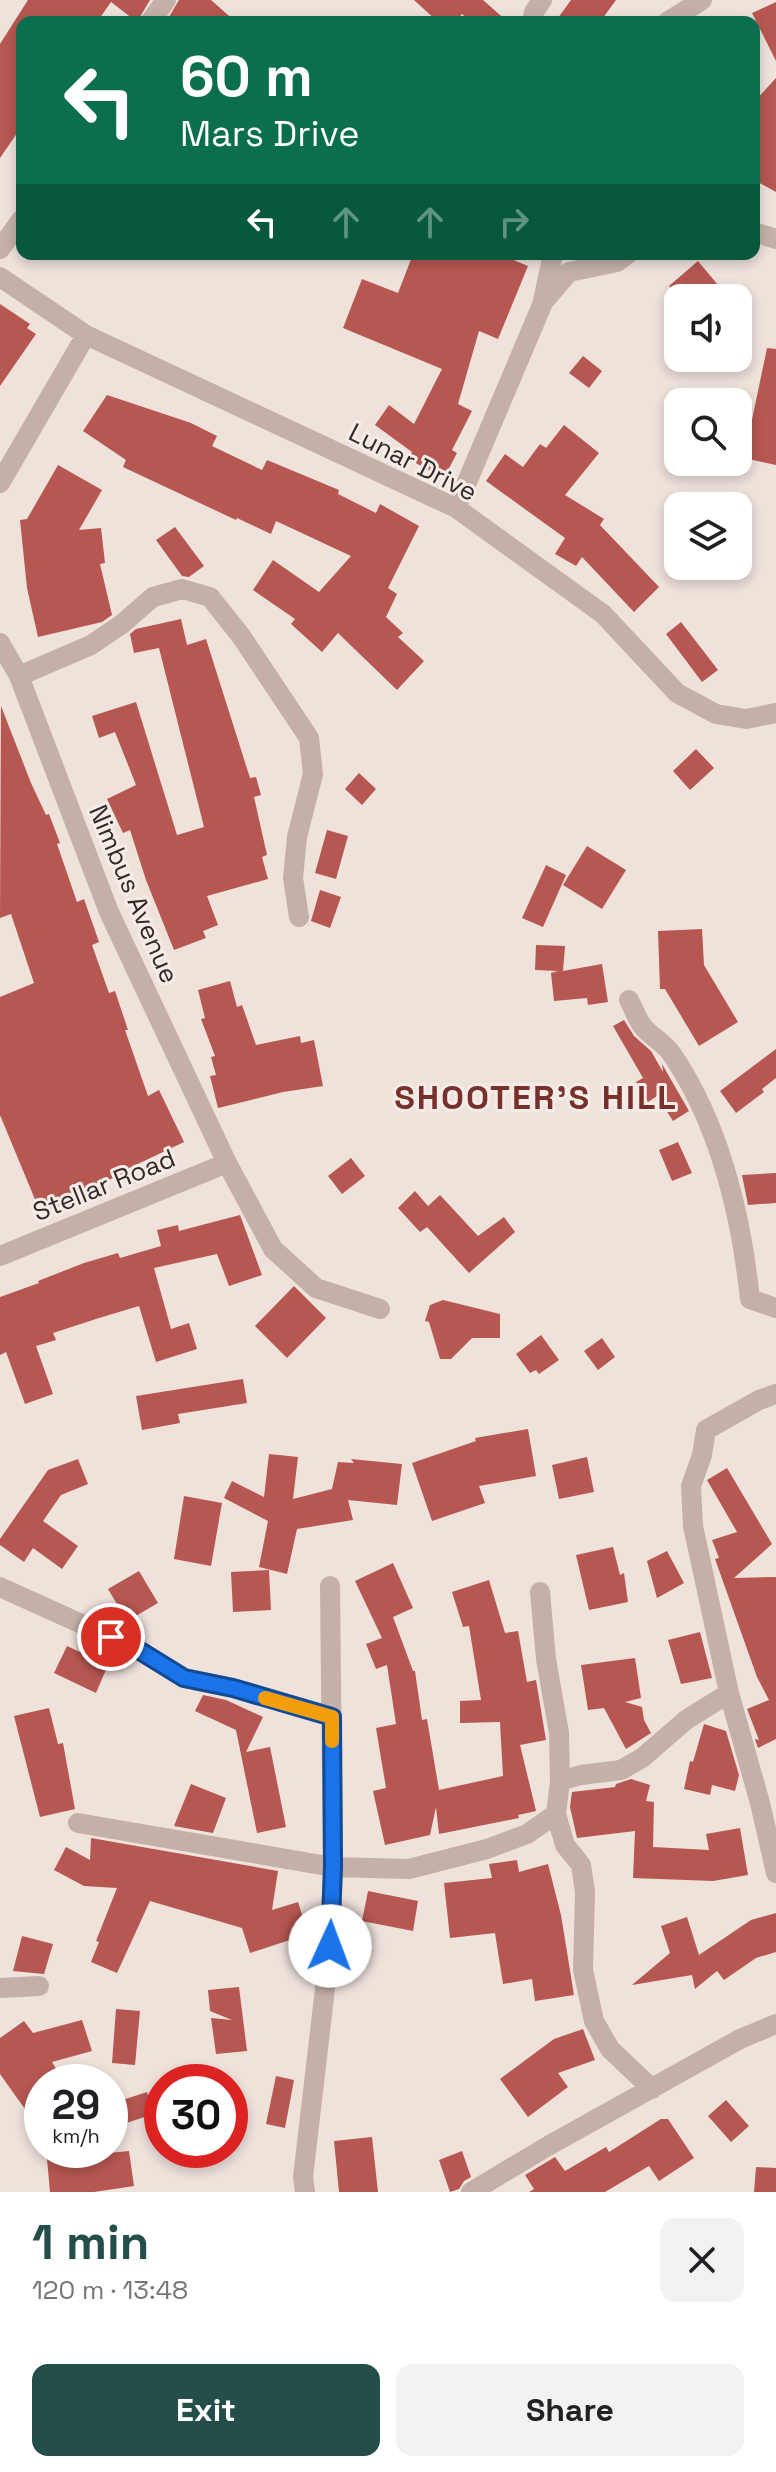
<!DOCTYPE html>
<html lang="en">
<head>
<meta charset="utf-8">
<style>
  body { margin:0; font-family:"Space Grotesk",sans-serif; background:#f2f2f2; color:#202124; height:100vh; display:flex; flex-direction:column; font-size:30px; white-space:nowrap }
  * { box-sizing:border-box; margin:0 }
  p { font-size:26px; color:#757577 }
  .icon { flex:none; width:44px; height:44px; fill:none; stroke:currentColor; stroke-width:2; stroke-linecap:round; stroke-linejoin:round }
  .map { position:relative; height:2192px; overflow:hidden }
  .details { display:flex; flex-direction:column; background:#fff; flex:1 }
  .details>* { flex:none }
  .hud { position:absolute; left:16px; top:16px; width:744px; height:244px; border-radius:16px; box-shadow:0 4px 12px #0003; background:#0b6e4f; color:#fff; overflow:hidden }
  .buttons { position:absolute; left:664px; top:284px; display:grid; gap:16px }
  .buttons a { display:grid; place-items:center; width:88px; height:88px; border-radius:16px; background:#fff; box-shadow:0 4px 12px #0003; font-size:40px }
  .speed { position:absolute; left:24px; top:2064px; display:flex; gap:16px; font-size:40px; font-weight:700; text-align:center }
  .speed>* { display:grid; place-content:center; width:104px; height:104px; border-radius:50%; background:#fff; box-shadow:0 4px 12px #0003; line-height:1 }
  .speed small { font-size:20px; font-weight:400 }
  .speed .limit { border:12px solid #d22; background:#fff; color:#111 }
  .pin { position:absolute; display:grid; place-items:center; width:68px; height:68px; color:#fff; margin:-34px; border:4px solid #fff; border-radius:50%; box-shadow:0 2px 8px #0007 }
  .me { position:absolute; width:88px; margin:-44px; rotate:2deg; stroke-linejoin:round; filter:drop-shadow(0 0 6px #0008) }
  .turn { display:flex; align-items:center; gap:28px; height:168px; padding:0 32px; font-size:36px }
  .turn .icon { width:104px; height:104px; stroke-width:2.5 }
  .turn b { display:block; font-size:56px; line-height:68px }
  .lanes { display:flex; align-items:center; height:76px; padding:0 32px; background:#0003; justify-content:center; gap:40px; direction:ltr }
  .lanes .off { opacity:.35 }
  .round { display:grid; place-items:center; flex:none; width:84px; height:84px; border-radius:16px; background:#f2f2f2 }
  .headline { display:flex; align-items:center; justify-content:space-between; height:136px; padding:0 32px }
  h1 { font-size:48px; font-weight:700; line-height:60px; color:#234e4a }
  .cta { display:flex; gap:16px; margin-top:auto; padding:16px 32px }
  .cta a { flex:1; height:92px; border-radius:16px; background:#234e4a; color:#fff; font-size:32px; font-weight:700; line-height:92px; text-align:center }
  .cta a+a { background:#f2f2f2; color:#202124 }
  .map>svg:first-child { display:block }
  .building { fill:#b65751 }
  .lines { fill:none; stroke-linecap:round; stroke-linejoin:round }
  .street { stroke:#c4b0a9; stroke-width:20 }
  .route-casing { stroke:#114b97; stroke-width:20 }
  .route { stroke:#1a73e8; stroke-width:14 }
  .slow { stroke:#f59e0b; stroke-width:14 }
  .labels { text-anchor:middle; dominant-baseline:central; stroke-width:6; stroke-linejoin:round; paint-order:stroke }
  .street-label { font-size:26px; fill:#322928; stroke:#f6ece7 }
  .district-label { font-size:34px; font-weight:bold; letter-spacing:2px; fill:#77302b; stroke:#f6ece7 }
</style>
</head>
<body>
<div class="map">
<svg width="776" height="2192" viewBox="0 0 776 2192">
  <rect width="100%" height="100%" fill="#eee2db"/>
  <!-- building -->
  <path class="building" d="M28,0H150L137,22L111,2L97,22H22V126L0,158V44Z
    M179,0H211L236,22H166Z
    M414,0H483L508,22H471L462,14L455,22H438Z
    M571,0H616L600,22H555Z
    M776,2V61L752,13Z
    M776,78V192L754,180V102Z
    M413,254H499L528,266L498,339L479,331L458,404L472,411L452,450L457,453L444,478L408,459L412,452L375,425L389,405L414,424L442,369L343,328L362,279L398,293Z
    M698,261L718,285L703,298H679L669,286Z
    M0,304L30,324L27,328L36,334L0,386Z
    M767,348L776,349V465L744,458Z
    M583,356L602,371L589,388L569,373Z
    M107,395L191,423L217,436L212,446L262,470L267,460L339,490L338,494L376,513L380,504L419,526L388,588L397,594L386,617L403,633L398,637L424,661L397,690L338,633L322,652L291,624L295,619L253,590L273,560L319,592L351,556L276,521L271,534L237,518L236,520L123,467L126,460L83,431Z
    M564,425L599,453L565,495L604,519L600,525L659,587L634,612L582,557L576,566L555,554L565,538L486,481L505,454L523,467L540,444L546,448Z
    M58,465L102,490L79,530L101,528L105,563L100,564L112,615L102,622L38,637L27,588L20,520L27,519Z
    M175,527L204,566L189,577L182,576L156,540Z
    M181,619L187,645L206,639L250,778L256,777L261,795L254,797L267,855L262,857L268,879L207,896L218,925L203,931L206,938L174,950L146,880L130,830L123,833L107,799L136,785L115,732L99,738L92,716L136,702L177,835L204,827L159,648L134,653L130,634L136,629Z
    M681,622L718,670L702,682L666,634Z
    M1,706L31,783L46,815L49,814L60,843L57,844L77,902L84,899L99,942L92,945L109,993L115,991L128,1030H125L148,1096L159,1090L184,1142L123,1171L124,1174L65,1196L68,1202L41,1214L0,1115V997L34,983L11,914L0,918Z
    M696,749L714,768L690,790L673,771Z
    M359,773L376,789L362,805L345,789Z
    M327,830L348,836L336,879L315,873Z
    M587,846L626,870L602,909L563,885Z
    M546,865L566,875L543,927L522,918Z
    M320,890L341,897L330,928L311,921Z
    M702,929L704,965L738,1022L699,1046L665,989H660L658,931Z
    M536,945L565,946L563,971L602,964L608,1002L588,1005L587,998L554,1001L551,973L558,971L535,970Z
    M230,981L237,1007L242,1005L256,1045L300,1036L301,1043L314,1040L323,1086L283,1092L218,1108L210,1076L216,1075L211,1057L215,1056L201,1019L205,1018L198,990Z
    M624,1020L634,1036L651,1051L663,1072L662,1064L689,1111L673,1121L664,1107L663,1092L648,1102L636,1082L643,1078L613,1026Z
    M776,1049V1078L762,1089L764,1092L736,1113L720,1091Z
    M678,1142L692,1173L672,1181L659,1150Z
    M351,1158L365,1176L342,1194L328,1176Z
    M776,1173V1203L748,1205L742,1175Z
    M415,1191L428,1206L440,1195L478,1236L504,1217L515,1232L469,1273L427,1227L420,1232L398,1208Z
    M240,1215L262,1275L229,1286L217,1254L154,1268L171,1329L189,1323L197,1349L156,1362L139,1306L99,1318L53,1333L56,1340L36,1346L53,1394L25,1404L6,1352L0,1355V1297L39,1283L38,1281L84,1263L118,1253L120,1258L161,1246L157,1230L178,1225L179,1231Z
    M294,1286L326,1318L287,1358L255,1326Z
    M443,1300L500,1314V1338H472L451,1359H440L429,1322L425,1321L430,1305Z
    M541,1335L559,1360L539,1374L536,1370L530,1373L516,1354Z
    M602,1338L615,1357L598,1370L584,1351Z
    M243,1379L247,1403L178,1414L180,1423L142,1430L136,1396Z
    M528,1429L536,1476L479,1486L485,1503L432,1521L412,1463L476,1441L475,1438Z
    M269,1454L298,1457L293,1499L332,1489L338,1462L354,1463L351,1459L402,1464L397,1505L348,1500L353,1520L297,1529L287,1574L259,1567L268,1521L224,1498L232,1481L264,1497Z
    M587,1457L594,1492L559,1499L552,1465Z
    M78,1459L88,1484L61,1495L43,1521L78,1546L62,1569L33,1548L24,1562L0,1545V1539L48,1470Z
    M727,1468L772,1544L734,1578L776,1577V1739L758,1748L755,1739L759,1740L747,1709L769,1700L757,1677L715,1559L719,1558L712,1540L737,1532L707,1480Z
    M184,1496L222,1503L211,1566L174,1559Z
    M613,1547L620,1575L624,1573L628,1602L589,1610L576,1555Z
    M667,1551L684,1583L657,1598L647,1561Z
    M393,1563L413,1608L393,1617L413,1671H415L422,1720L427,1719L439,1790L503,1776L500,1722L460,1723V1701L481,1700L469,1626L463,1627L452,1592L489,1580L505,1633L518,1631L527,1682L536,1680L546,1740L520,1745L536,1811L518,1815L519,1818L439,1834L436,1807L430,1835L385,1845L373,1791L386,1788L376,1728L396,1724L387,1665L376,1669L366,1644L382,1638L355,1581Z
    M269,1570L271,1610L233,1612L231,1572Z
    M139,1571L158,1603L127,1621L108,1589Z
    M700,1632L712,1678L681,1684L668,1640Z
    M67,1646L108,1665L96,1693L54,1673Z
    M635,1658L641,1698L625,1702L642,1707L644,1720L651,1733L626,1749L604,1708L588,1710L581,1665Z
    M203,1695L226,1700L263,1717L246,1752L270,1747L286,1827L257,1833L236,1730L195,1711Z
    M49,1708L58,1744L63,1743L75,1809L40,1817L14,1716Z
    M704,1724L726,1731L739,1775L735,1791L712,1785L710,1795L684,1789L690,1761L693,1762Z
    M631,1779L650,1785L646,1801L654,1802L653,1847L709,1850L706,1834L740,1828L748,1875L713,1881L633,1878L635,1831L577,1838L570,1807L572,1792L615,1787L616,1784Z
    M191,1784L226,1798L213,1833L174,1826Z
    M91,1838L278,1871L272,1910L298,1902L308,1934L250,1953L242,1928L150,1901L117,1973L91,1962L99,1942L96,1941L117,1888L84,1886L54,1870L66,1847L90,1860Z
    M517,1860L519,1872L548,1864L561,1915L574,1995L535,2001L532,1979L503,1984L495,1933L450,1938L444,1883L492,1878L489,1864Z
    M368,1891L418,1901L413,1931L362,1921Z
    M776,1913V1952L756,1958L724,1980L717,1971L695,1989L692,1975L632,1985L670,1953L661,1926L687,1917L699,1955L751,1920Z
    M22,1936L53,1944L44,1974L13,1971Z
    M239,1987L247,2051L216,2054L211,2018L232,2020L210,2011L208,1990Z
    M116,2009L140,2011L135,2065L112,2063Z
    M82,2020L92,2051L52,2062L57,2070L42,2082V2133L0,2074V2038L24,2021L33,2033Z
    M583,2029L595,2060L558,2073L568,2087L528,2117L500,2079L554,2039Z
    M276,2076L294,2080L285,2128L266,2124Z
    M147,2092L154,2114L114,2127L110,2104Z
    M726,2100L749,2126L731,2142L708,2116Z
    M661,2119H668L694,2158L659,2181L649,2166L605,2192H529L534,2189L525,2175L555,2157L565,2171L606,2147L609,2152Z
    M372,2137L378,2192H339L334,2141Z
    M129,2151L134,2186L94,2192H50L47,2159Z
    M462,2151L471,2177L464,2181L459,2189L450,2192L439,2160Z
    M756,2167L776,2168V2192H754Z"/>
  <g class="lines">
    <!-- street -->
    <path class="street" d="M150,22L166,0
      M532,22L534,12L542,0
      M667,22L702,0
      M754,232L776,239
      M0,249L22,219
      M0,277L86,335L456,508L603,614L677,693L716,714L746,719L776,713
      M545,300L569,272L617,262L628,254
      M0,483L86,335
      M456,508L542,305L553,254
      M0,643L19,676L109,912L227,1163L273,1249L316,1288L380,1309
      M19,676L91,645L122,624L153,597L182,589L210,597L241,636L309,738L313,774L297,837L293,878L299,917
      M629,1000C634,1009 637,1020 644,1028C652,1037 664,1043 671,1053C720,1124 741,1215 750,1299L776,1308
      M0,1256L227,1163
      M776,1394L759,1400L706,1430L702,1455L691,1486L693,1526L729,1693L760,1803L776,1873
      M0,1587L137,1649L184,1678L233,1688L332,1717
      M540,1592L546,1659L559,1733L560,1781L556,1814L565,1845L581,1865L585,1892L583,1970L594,2021L610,2049L652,2089
      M560,1781L581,1775L621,1770L642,1758L686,1720L729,1693
      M78,1823L333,1867L409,1869L487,1849L527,1834L556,1814
      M0,1988L39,1986
      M305,2192L303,2177L330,1946L333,1867L330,1586
      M471,2192L548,2146L740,2039L776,2024"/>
  </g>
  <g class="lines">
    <defs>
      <path id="route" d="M111,1637L137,1649L184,1678L233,1688L332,1717L333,1867L330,1946"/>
    </defs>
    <!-- route casing -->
    <use href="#route" class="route-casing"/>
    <!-- route -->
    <use href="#route" class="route"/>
    <!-- slow -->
    <path class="slow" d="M265,1698L332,1717V1741"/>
  </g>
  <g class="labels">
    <!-- street labels -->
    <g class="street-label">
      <text transform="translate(413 462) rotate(27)">Lunar Drive</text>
      <text transform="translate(134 894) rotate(67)">Nimbus Avenue</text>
      <text transform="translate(104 1185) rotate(-22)">Stellar Road</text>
    </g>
    <!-- district labels -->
    <g class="district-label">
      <text x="536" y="1097">SHOOTER'S HILL</text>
    </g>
  </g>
</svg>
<div class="buttons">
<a><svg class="icon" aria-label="sound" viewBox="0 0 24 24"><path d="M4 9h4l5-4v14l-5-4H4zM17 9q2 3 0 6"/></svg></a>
<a><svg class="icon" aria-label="search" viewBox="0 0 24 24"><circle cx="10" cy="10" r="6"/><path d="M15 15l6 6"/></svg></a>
<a><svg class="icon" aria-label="layers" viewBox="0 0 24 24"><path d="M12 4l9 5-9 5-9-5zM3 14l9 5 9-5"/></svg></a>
</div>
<div class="speed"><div>29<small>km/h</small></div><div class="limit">30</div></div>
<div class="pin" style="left:111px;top:1637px;background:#d93025"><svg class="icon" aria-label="arrive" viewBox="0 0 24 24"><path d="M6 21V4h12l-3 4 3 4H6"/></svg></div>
<svg class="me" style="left:330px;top:1946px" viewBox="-20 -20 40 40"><circle r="19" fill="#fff"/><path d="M0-13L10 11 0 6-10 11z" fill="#1a73e8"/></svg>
<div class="hud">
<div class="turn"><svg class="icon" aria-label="left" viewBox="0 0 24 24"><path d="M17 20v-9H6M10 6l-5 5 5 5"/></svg><div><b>60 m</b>Mars Drive</div></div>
<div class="lanes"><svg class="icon" aria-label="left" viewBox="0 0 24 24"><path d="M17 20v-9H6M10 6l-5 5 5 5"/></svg><svg class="icon off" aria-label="ahead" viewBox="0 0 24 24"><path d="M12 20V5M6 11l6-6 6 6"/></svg><svg class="icon off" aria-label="ahead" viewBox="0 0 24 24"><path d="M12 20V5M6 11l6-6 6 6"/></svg><svg class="icon off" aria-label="right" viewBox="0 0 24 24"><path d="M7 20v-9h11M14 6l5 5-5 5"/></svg></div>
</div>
</div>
<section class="details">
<div class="headline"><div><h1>1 min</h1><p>120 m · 13:48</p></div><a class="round"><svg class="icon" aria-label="close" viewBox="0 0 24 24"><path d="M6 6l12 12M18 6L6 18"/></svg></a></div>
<div class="cta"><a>Exit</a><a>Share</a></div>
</section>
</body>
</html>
